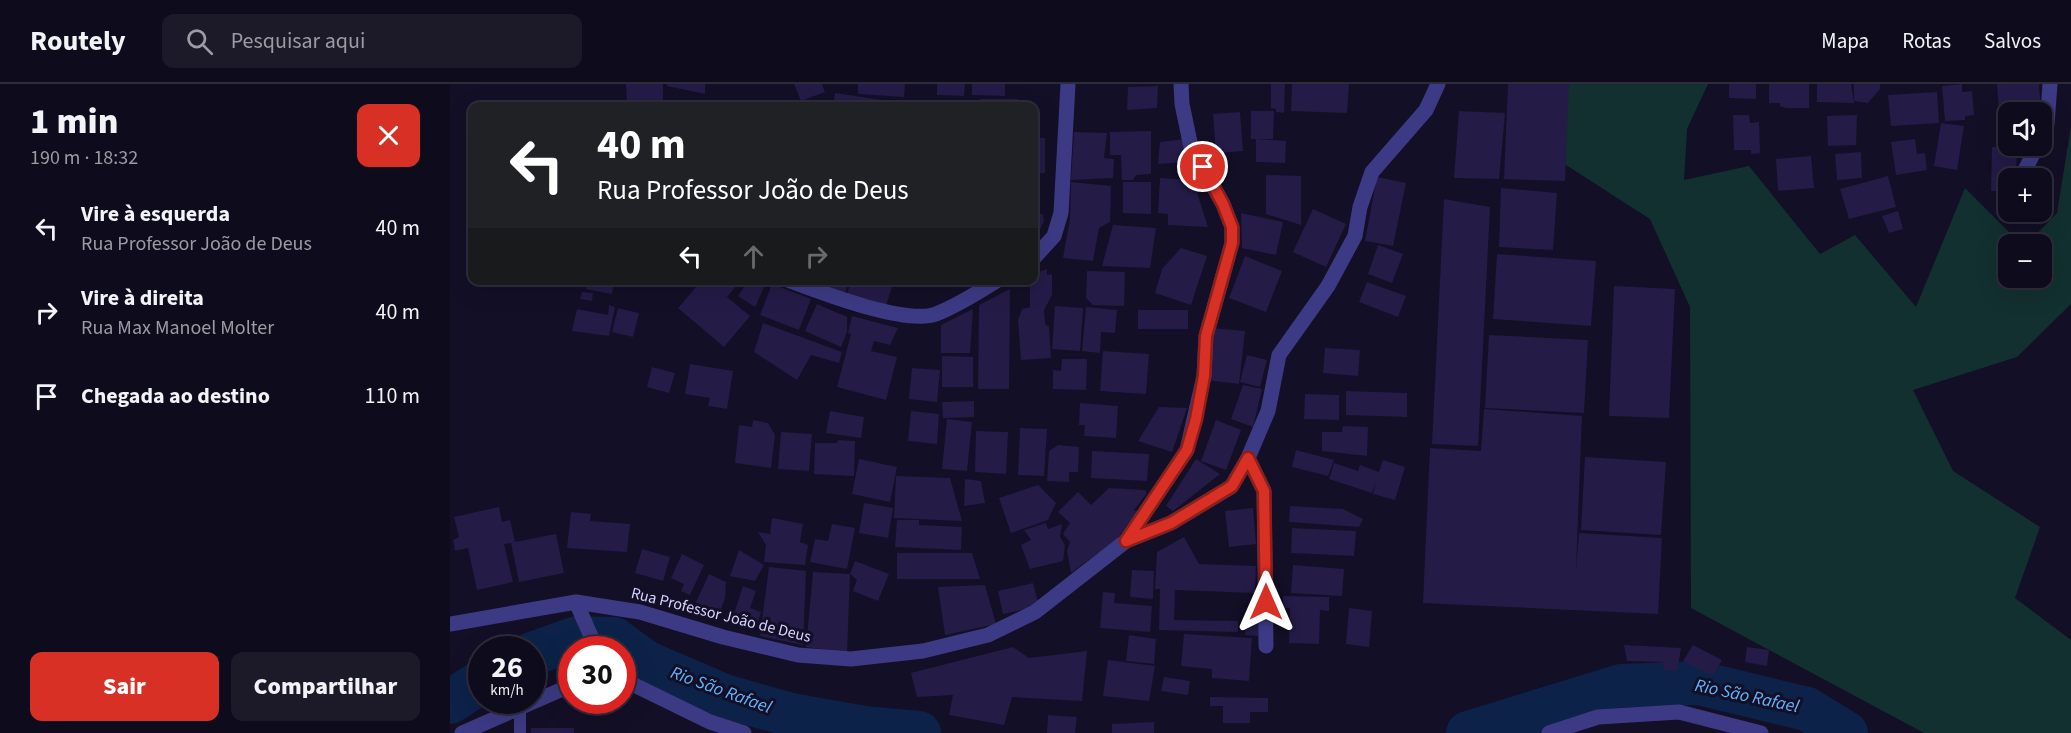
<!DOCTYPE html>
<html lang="pt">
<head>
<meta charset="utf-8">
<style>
  body { margin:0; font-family:"Source Sans 3",sans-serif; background:#1c1929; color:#f1f3f6; height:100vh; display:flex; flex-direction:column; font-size:22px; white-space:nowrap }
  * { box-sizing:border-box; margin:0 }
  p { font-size:20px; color:#9b9ba3 }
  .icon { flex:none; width:33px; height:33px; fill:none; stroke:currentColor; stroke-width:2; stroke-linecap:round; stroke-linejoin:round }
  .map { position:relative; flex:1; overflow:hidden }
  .sheet { display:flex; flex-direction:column; background:#0e0b1c; width:450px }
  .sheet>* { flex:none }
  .guide { position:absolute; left:18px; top:18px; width:570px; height:183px; border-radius:12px; box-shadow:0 6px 24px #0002,0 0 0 2px #2e2b3b; background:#202124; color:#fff; overflow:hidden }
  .tools { position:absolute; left:1548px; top:18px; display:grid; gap:12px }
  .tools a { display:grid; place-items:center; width:54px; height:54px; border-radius:12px; background:#0e0b1c; box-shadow:0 6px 24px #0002,0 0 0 2px #2e2b3b; font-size:30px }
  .speed { position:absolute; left:18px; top:552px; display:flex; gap:12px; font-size:30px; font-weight:700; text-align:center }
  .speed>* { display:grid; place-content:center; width:78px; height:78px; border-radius:50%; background:#0e0b1c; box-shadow:0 6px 24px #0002,0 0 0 2px #2e2b3b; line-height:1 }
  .speed small { font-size:15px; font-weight:400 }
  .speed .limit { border:9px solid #d22; background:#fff; color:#111 }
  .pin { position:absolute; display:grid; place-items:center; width:51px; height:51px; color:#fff; margin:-26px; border:3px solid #fff; border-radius:50%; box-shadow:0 2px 6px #0007 }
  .me { position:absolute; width:66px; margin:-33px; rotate:0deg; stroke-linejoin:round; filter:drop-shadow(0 0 4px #0008) }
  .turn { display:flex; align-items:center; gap:21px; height:126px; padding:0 30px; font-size:27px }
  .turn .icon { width:78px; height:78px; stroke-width:2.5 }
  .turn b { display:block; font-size:42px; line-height:51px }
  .lanes { display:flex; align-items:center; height:57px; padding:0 30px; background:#0003; justify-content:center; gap:30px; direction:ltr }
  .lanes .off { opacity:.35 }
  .round { display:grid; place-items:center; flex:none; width:63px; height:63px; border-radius:12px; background:#1c1929 }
  .head { display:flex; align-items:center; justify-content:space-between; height:102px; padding:0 30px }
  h1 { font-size:36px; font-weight:800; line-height:45px }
  .cta { display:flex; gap:12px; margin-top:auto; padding:12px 30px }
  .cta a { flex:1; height:69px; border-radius:12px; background:#d93025; color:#fff; font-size:24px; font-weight:800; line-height:69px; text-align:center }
  .cta a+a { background:#1c1929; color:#f1f3f6 }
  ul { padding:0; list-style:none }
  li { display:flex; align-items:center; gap:18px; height:84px; padding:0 30px }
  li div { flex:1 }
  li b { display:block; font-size:22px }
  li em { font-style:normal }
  header { display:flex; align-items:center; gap:36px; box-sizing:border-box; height:84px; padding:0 30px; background:#0e0b1c; border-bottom:2px solid #2e2b3b }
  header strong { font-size:28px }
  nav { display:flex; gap:33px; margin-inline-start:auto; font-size:21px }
  .search { width:420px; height:54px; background:#1c1929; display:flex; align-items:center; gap:15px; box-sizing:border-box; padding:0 21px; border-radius:12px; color:#9b9ba3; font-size:22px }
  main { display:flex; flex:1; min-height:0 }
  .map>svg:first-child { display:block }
  .green { fill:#12302f }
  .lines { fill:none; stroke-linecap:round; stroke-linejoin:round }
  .river { stroke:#0c2248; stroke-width:44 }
  .building { fill:#241b47 }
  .service { stroke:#3d3a85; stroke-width:12 }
  .minor { stroke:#3d3a85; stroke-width:15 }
  .route-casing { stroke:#8d1f18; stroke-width:15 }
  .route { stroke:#d93025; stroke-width:10 }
  .labels { text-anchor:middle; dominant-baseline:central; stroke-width:6; stroke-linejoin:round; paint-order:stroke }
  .street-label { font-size:16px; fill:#d9d4ff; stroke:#130f26 }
  .water-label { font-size:18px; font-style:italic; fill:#62b6ff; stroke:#130f26 }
</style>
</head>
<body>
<header>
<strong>Routely</strong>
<div class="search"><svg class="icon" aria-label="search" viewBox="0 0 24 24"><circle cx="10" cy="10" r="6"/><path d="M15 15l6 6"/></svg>Pesquisar aqui</div>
<nav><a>Mapa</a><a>Rotas</a><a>Salvos</a></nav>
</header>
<main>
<section class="sheet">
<div class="head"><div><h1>1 min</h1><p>190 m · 18:32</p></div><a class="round" style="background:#d93025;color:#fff"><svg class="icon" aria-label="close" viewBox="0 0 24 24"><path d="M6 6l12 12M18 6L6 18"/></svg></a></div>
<ul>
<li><svg class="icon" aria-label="left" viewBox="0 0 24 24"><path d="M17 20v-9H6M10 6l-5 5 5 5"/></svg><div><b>Vire à esquerda</b><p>Rua Professor João de Deus</p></div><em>40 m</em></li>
<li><svg class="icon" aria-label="right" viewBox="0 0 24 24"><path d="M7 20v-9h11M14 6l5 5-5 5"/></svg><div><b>Vire à direita</b><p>Rua Max Manoel Molter</p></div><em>40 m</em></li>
<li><svg class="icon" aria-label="arrive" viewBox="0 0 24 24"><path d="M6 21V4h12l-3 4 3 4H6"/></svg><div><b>Chegada ao destino</b></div><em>110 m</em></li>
</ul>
<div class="cta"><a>Sair</a><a>Compartilhar</a></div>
</section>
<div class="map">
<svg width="1621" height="649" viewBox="0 0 1621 649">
  <rect width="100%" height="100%" fill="#130f26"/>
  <!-- green -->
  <path class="green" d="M1094,0H1258L1237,45L1234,96L1299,82L1370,170L1405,151L1466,223L1515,104L1571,160H1558V194H1592V160H1577L1607,129L1621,42V220L1567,273L1463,306L1503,387L1590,443L1565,514L1621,556V649H1474L1241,524L1240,223L1200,135L1088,63Z"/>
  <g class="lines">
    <!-- river -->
    <path class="river" d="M82,570L127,554L164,555L195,578L274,612L341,631L414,644L469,649
      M0,618L32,597
      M1018,649L1171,602L1249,599L1357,625L1396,649"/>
  </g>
  <!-- building -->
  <path class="building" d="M176,0H213V22H177Z
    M217,0H255V10L217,2Z
    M344,0H372L375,8L351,17Z
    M408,0H455L454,13L408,10Z
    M487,0H515L514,12L487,11Z
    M522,0H555V12L522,11Z
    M821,0H835L834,29L826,28V25L821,24Z
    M842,0H899L897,29L841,27Z
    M1058,0H1119L1115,97L1054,95Z
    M1279,0H1306V15L1279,14Z
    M1319,0H1359V24H1336L1330,22V19H1319Z
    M1367,0H1401L1404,19L1367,18Z
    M1404,0H1430V5L1418,19L1404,17Z
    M1512,0V8L1522,7L1524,31L1515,32V36L1495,37L1492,2Z
    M1547,0H1589L1591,26L1549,29Z
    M708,2L707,24L677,26L678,3Z
    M1487,8L1489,39L1441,42L1438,11Z
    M385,9L445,18L443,22H383Z
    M530,15H568V22H530Z
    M801,27H824L823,55H801Z
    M1009,27L1055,29L1049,95L1004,94Z
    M790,28L793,67L766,69L763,30Z
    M1283,31H1299L1300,39L1309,38L1310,69L1301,70V66H1284Z
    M1407,31L1406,61L1378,62L1377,32Z
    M1491,39L1514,42L1507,86L1484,82Z
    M701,47V90L686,91L683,96H672L671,71H660V48Z
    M624,48L657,49L654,74L664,75L663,94L621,96Z
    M584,54H595V89H584Z
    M735,55L734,78L708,80L710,58Z
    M806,55L836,57L835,79L806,78Z
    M1465,55L1467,70L1475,69L1477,86L1446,91L1441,58Z
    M1542,63H1567L1566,94H1558V107H1541Z
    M1411,68L1412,94L1387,96L1385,70Z
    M1361,72L1364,104L1328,107L1326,75Z
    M816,91L851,92V141L816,130Z
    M1438,92L1446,123L1399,135L1390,105Z
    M927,93L956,99L943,162L915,157Z
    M710,94L743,96L758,143L718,141V130L708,129Z
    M621,98L661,102L660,138L649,144L643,177L613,174L620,135Z
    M673,98H701V130L673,129Z
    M1051,104L1107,109L1103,166L1049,163Z
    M994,115L1040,123L1028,362L982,360Z
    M863,125L896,140L876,183L843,168Z
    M1448,127L1453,145L1439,149L1432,132Z
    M584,129L593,130L594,137L584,158Z
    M791,129L833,138L826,171L792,164Z
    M663,141L706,144L700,184L652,182Z
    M928,161L953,170L942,199L918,190Z
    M731,164L757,172L741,221L705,209L712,185Z
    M1047,170L1146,177L1141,242L1043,235Z
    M795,172L832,187L816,228L779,214Z
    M597,185V191L602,190V211L594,226L595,240L599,243L601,274L571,276L568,236L572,225L580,223V196H584V190Z
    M637,187L675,188L674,222L643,221L636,214Z
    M138,196H164L162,210L136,205Z
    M201,196H217L215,203Z
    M252,196H291L277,213L300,232L274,263L228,224Z
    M299,196H307L315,201L305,223L288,212Z
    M373,196H399L395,210L371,203Z
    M402,196H444L436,222L397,210Z
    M917,198L956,212L948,233L909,218Z
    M322,200L361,215L349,246L310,231Z
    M1164,202L1225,205L1219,334L1159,332Z
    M560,205L559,305H528L529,221Z
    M132,208L143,209L142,217L130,215Z
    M367,220L397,233V248L391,263L355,247Z
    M159,221L165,223L159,252L122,247L127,225L158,231Z
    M605,222L633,224L630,267L602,265Z
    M636,223L667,226L665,249L651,248L650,269L632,267Z
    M168,224L189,229L183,253L162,248Z
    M523,225L520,269H491V241Z
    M688,226H738V245H688Z
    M402,232L448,244L440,261L424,257L421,267L447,273L436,316L387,303L401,250L398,249Z
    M313,239L392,268L389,279L361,271L347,296L304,268Z
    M762,244L795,247L789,300L756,296Z
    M1039,251L1138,256L1134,329L1035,324Z
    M875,264L910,266L908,292L873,289Z
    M653,267L699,270L696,310L650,307Z
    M797,271L817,276L810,303L790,298Z
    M492,272L523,273V303H492Z
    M612,275H637L636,306L603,305V286L611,287Z
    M240,280L283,287L277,325L258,322L260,314L235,310Z
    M202,283L225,289L219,309L197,303Z
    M462,284L490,286L487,318L459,315Z
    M793,301L812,305L803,343L781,335Z
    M896,307L957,309V333L896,331Z
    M855,310L889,311V336L854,335Z
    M524,317V333L493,334L492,318Z
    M630,319L668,322L666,354L634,352L635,341H629Z
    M709,323L737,324L722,368L688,357Z
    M1034,325L1132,332L1126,485L1129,449L1212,454L1208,530L973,519L980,364L1031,367Z
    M380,327L414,333L411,354L376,349Z
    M461,327L489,330L487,360L458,357Z
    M497,335L522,338L517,387L492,385Z
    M303,336L318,339L325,351L321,384L285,379L289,341L302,343Z
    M766,336L791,346L776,386L751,377Z
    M893,342L918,343L917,372L872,367V348H892Z
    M570,344L597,345L594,392L568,391Z
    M526,347L558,348L556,390L525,388Z
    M331,348L362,350L359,387L328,385Z
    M388,356L405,357L404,392L364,390L365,359H387Z
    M608,361L629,363L628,388H619V398L597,397L599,367Z
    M846,366L884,376L878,392L842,383Z
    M642,367L699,370L697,397L641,394Z
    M1135,373L1216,378L1211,451L1131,446Z
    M409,375L447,383L440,418L402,410Z
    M746,375L770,390L723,427L716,422Z
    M933,376L955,383L945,416L923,410L926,398L922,409L879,395L884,379L908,387L910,381L929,388Z
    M446,392L500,394L512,437L444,434Z
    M515,395L531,397L535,419L514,422Z
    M588,401L606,419L598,436L561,449L549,414Z
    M659,404L695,406L697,409L684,426L687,428L655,471L648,469L621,489L617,467L620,458L613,450L620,439L608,428L628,408L641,421Z
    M414,419L443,424L438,454L409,449Z
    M840,422L893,425L913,435L909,443L839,438Z
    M49,423L52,438L60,436L65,458L106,450L114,489L69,498L61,459L54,460L63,498L27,506L18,464L5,467L3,456L9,453L4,433Z
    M803,424L806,460L779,463L775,427Z
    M121,428L141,430L140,437L180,440L177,468L117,464Z
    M322,434L353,440L350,458L358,461L355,481L314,478L316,461L308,448L320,450Z
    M447,436H469V441L512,443L511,466L445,463Z
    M596,439L598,445L612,440L610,453L615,461L613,477L580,485L571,461L581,456L574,446Z
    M382,440L405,444L397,485L360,478L365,455L378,457Z
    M842,444L906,447L904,472L841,469Z
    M734,453L749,480L806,482L805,509L725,506L724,536L788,537V548L709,546L710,505H705L707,468Z
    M192,465L220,473L213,497L185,489Z
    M289,466L314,481L305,497L280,492Z
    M447,469H522L530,495H447Z
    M232,470L254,481L240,511L231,507L234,500L221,494Z
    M405,477L439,490L428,517L403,507L407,496L400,490Z
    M843,481L894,485L892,512L841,509Z
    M319,483L356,487L353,561L310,552Z
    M682,486L704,487L703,515L680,513Z
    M363,488L400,490L397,569L356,563Z
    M259,490L276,498L275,514L269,531L249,523L246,518Z
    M583,499L589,522L553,530L548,507Z
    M535,501L546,540L495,551L488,503Z
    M293,502L306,507L300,524L311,528L306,544L282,536Z
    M653,508L665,509L664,519L702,522L700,548L650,544Z
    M833,512L879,513V527L870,526L869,560L839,559L840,524H833Z
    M899,524L922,527L919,563L896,560Z
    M797,527L810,528L808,552L795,551Z
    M734,550L802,554L799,597L762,594V585L731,582Z
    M679,551L706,555L704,580L676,577Z
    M1174,561L1231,564L1227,587L1214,586L1213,578L1177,577Z
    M1243,561L1272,576L1263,592L1233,577Z
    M563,563L579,574L637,567L632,617L562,613L554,641L499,631L503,611L467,613L461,589Z
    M1297,563L1319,566L1317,582L1295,578Z
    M658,576L705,582L699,617L653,612Z
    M714,593L740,597L738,611L711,607Z
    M760,613L818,614V628H800V639H773V622H760Z
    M598,631L627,633L625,649H597Z
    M704,638V649H662V640Z
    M81,644H124V649H81Z"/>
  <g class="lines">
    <!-- service -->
    <path class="service" d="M70,649V623"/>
    <!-- minor -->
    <path class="minor" d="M1592,52L1597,40L1600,0
      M1571,94L1587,62
      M584,174L604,152L611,129L618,0
      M338,196C370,208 455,241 486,230C507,222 529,208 548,196
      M798,374L814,407L816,562
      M676,457L737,366L754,292L756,252L782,159V143L773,120L741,63L732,20L731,0
      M126,518L147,566
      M0,540L126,518L190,528L273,553L348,571L401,575L473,567L538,551L585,528L676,457L721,439L781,403L798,374L818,327L829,271L878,202L905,152L910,123L922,88L976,26L988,0
      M172,595L260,638L294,649
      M12,649L122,601
      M1099,649L1148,633L1229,628L1311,649"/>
  </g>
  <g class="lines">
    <defs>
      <path id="route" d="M753,83L773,120L782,143V159L756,252L754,292L746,335L737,366L676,457L721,439L782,402L798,374L814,407L816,518"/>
    </defs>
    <!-- route casing -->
    <use href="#route" class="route-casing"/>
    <!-- route -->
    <use href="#route" class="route"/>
  </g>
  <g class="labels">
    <!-- street labels -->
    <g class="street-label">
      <text transform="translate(271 531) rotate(14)">Rua Professor João de Deus</text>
    </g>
    <!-- water labels -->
    <g class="water-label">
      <text transform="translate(271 606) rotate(20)">Rio São Rafael</text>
      <text transform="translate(1297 612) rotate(12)">Rio São Rafael</text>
    </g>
  </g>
</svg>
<div class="tools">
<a><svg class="icon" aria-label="sound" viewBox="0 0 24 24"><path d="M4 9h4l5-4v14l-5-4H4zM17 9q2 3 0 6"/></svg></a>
<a>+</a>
<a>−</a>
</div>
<div class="speed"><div>26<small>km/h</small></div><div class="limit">30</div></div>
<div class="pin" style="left:753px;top:83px;background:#d93025"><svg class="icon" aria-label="arrive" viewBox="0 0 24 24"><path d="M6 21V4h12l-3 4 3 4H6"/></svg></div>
<svg class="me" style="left:816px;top:518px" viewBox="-20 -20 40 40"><path d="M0-17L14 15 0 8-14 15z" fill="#d93025" stroke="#fff" stroke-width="4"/></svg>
<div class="guide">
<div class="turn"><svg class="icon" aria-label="left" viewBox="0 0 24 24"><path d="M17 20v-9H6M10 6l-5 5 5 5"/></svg><div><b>40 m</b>Rua Professor João de Deus</div></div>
<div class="lanes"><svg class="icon" aria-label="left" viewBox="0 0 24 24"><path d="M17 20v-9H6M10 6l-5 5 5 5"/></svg><svg class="icon off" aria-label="ahead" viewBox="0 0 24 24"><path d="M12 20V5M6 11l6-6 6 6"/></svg><svg class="icon off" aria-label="right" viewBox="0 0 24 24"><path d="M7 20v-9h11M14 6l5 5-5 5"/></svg></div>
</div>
</div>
</main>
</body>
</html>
